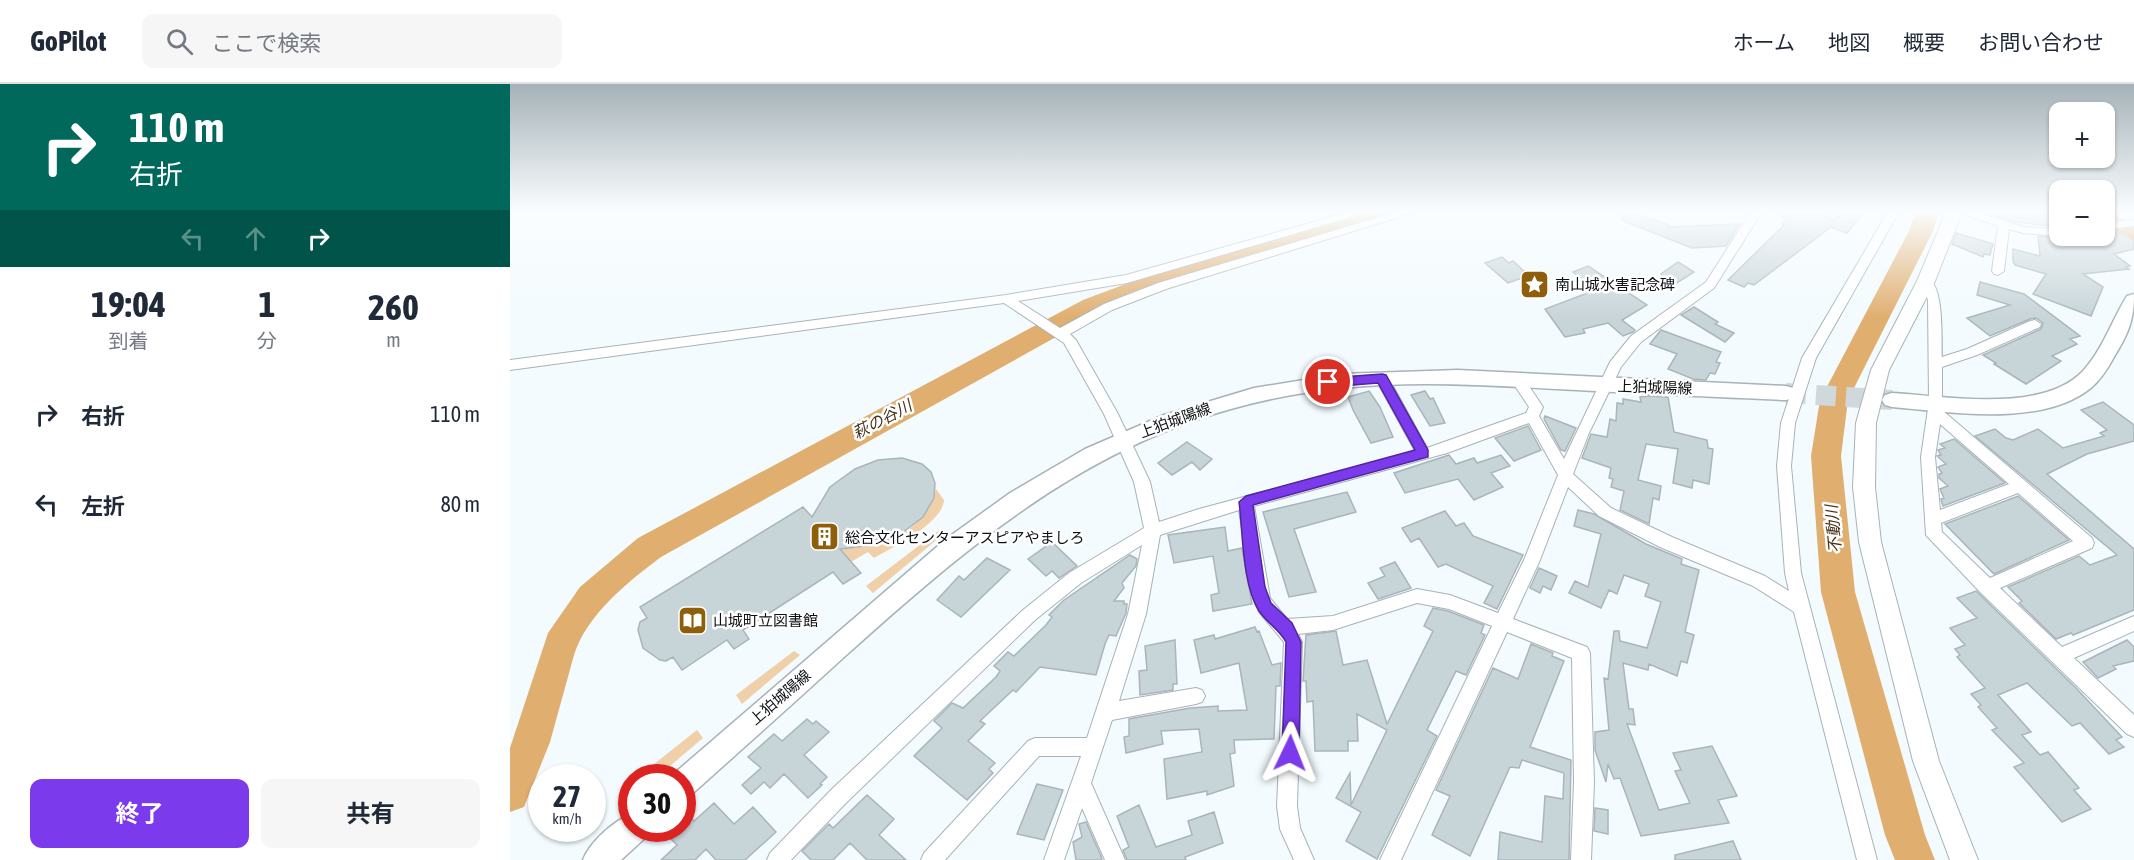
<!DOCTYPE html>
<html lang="ja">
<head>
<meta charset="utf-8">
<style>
  body { margin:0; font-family:"Asap Condensed","Noto Sans JP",sans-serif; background:#f6f6f7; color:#1f2937; height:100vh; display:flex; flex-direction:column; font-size:22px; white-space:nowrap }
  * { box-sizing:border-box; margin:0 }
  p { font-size:20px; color:#747a83 }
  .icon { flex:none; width:33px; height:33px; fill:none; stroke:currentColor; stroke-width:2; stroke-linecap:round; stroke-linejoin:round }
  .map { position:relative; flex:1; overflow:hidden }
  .panel { display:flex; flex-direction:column; background:#fff; width:510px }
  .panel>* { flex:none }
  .banner { background:#00695c; color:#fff; overflow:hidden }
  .tools { position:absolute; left:1539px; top:18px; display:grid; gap:12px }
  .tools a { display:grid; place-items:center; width:66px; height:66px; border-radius:12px; background:#fff; box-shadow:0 2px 4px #0004; font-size:30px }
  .speed { position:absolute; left:18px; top:680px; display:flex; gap:12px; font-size:30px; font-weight:700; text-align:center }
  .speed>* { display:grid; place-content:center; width:78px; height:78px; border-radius:50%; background:#fff; box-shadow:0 2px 4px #0004; line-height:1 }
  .speed small { font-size:15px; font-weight:400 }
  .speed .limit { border:9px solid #d22; background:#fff; color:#111 }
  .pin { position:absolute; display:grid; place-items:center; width:51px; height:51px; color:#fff; margin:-26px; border:3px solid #fff; border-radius:50%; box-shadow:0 2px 6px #0007 }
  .me { position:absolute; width:66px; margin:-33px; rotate:2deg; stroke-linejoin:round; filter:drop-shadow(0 0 4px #0008) }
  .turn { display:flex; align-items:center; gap:21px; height:126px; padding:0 30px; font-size:27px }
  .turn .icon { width:78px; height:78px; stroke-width:2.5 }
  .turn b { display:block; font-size:42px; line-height:51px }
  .lanes { display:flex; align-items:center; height:57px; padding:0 30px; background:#0003; justify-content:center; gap:30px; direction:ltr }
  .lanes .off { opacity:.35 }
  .eta { display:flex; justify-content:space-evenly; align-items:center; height:102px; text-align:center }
  .eta b { font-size:36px; font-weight:700; line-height:42px }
  .primary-button { display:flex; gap:12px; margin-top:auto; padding:12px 30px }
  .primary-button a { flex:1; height:69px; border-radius:12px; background:#7c3aed; color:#fff; font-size:24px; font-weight:700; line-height:69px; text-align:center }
  .primary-button a+a { background:#f6f6f7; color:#1f2937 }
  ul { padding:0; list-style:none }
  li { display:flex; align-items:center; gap:18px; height:90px; padding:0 30px }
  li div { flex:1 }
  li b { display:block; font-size:22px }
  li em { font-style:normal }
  header { display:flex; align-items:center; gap:36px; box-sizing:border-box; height:84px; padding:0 30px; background:#fff; border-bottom:2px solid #e0e1e3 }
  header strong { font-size:28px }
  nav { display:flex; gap:33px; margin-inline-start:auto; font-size:21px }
  .search { width:420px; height:54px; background:#f6f6f7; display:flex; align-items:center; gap:15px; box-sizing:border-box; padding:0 21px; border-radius:12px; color:#747a83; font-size:22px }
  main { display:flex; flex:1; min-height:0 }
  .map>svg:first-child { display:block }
  .green { fill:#efd0a9 }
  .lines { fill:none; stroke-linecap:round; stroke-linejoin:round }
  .river { fill:#e0ae6e; fill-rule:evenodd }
  .building { fill:#c7d4d8; stroke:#a9b5ba; stroke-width:1.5 }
  .primary-tunnel { stroke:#d0d8db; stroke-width:20; stroke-dasharray:20 10; stroke-linecap:butt }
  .street-casing { stroke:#a7b3b8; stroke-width:2 }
  .secondary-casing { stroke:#a7b3b8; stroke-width:2 }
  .primary-casing { stroke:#a7b3b8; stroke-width:3 }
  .street { fill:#fff; fill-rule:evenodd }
  .secondary { fill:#fff; fill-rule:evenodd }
  .primary { fill:#fff; fill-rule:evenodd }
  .route { fill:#7c3aed; stroke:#51269a; stroke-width:1.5 }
  .labels { text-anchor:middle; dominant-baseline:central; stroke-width:5; stroke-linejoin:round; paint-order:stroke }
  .poi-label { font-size:15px; fill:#0c1012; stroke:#fff; text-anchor:start }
  .street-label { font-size:15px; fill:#0c1012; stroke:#fff }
  .water-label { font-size:16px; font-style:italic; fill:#473216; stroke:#fff }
</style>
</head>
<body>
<header>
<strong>GoPilot</strong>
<div class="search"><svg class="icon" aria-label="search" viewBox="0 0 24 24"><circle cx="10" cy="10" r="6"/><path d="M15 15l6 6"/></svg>ここで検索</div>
<nav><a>ホーム</a><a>地図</a><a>概要</a><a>お問い合わせ</a></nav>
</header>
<main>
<section class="panel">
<div class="banner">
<div class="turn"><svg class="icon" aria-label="right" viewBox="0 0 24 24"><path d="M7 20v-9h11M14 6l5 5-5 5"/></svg><div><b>110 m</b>右折</div></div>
<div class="lanes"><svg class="icon off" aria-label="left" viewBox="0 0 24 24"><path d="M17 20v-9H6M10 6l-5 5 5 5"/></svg><svg class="icon off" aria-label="ahead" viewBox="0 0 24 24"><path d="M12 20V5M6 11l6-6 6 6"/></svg><svg class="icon" aria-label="right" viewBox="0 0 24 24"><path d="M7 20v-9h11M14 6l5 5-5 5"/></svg></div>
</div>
<div class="eta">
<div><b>19:04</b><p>到着</p></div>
<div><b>1</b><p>分</p></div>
<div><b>260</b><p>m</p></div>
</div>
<ul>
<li><svg class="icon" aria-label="right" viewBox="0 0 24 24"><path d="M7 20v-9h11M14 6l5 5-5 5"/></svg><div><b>右折</b></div><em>110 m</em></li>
<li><svg class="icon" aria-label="left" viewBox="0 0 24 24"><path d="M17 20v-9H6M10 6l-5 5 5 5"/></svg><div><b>左折</b></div><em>80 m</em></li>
</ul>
<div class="primary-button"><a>終了</a><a>共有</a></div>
</section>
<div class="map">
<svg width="1624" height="776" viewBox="0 0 1624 776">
  <rect width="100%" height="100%" fill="#f3fbfe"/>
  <!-- green -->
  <path class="green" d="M426,405L434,416C433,439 383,463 364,474L358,468L341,478L331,465C339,460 352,463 363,461C392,455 420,435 426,405Z
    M432,444L436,448L363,509L356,502Z
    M284,567L290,571L232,620L226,611Z
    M187,646L193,654L147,693L129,692Z"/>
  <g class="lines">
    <!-- river -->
    <path class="river" d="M858,126H896L893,131C792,160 687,184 591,228L151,473C118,498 77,530 64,571L40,658L14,723L0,728V664L38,549L70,503L128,454L573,216L658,184Z
      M1407,126H1429L1423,147L1338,316L1331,372L1345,508L1415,751L1425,776H1385L1375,751L1311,508L1301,372L1310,316L1399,147Z
      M1594,126L1624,141V158L1594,143Z"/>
  </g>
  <!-- building -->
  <path class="building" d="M1267,126H1281L1293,131L1305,126L1323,136L1336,126L1350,133L1337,149L1321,143L1244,201L1238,199L1234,203L1218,196L1274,141L1272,140L1275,136Z
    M1483,126H1550V143L1505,138L1482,131Z
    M1114,127L1158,140V143L1230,140L1216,162L1182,164L1111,136Z
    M1446,149L1483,160L1480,171L1474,170L1473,173L1442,160Z
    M1612,149L1624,157V165L1604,170L1620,182L1616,183L1619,185L1573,190L1593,203L1581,232L1523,210L1536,190L1505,181L1503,177V165L1530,172L1528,152L1550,154V161Z
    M992,173L999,179L1003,177L1016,189L1012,191L1015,193L998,199L975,179Z
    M1168,178L1184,188L1159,204L1151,190Z
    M1078,182L1137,221L1112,236L1125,246L1123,248L1113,252L1098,239L1073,245L1075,249L1055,253L1035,225L1075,210L1067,204L1077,200L1063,188Z
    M1470,198L1514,210L1570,252L1560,255L1567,260L1542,272L1551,277L1516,300L1484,280L1486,279L1473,271L1531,245L1533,239L1526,234L1520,235L1480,252L1457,234L1500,221L1467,211Z
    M1184,223L1208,238L1205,240L1224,249L1215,258L1171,231Z
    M1151,246L1211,268L1206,278L1210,279L1205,290L1200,289L1196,296L1183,295L1158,285L1167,270L1140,260Z
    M859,307L870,323L883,353L861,359L843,326L838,313Z
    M915,307L920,315L923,314L935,339L920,342L901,311Z
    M1138,312L1158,313L1164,348L1197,356L1198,364L1203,365L1199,400L1183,396L1182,404L1163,399L1168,365L1136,360L1128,396L1151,402L1149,416L1143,414L1139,440L1110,426L1114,407L1101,403L1103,395L1099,394L1101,384L1072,374L1081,350L1097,353L1100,335L1106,337L1107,319L1113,320V315L1131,318L1130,313Z
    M1593,318L1624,341V357L1577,370L1537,390L1624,465V526L1563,551L1561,549L1546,555L1509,519L1512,517L1498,503L1569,472L1580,481L1607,471L1465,352L1485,345L1496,354L1503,356L1528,345L1553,364L1594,352L1590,349L1597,346L1571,326Z
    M1035,332L1066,344L1055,367L1051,366L1034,335Z
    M1018,342L1031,366L1004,377L985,354Z
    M1444,355L1495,399L1433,422L1431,415L1434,414L1430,405L1438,402L1429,394V390L1432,389L1428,383L1436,380L1427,372L1431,371L1428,366L1435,364L1430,360Z
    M677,358L702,375L690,386L682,378L662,391L648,379Z
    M939,371L946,380L964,374L967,379L991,371L1000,382L981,389L993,403L964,416L948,395L895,409L884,389Z
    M392,374L412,380L421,388L425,399L424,414L413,433L388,452L362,461L330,465L351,489L333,500L323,488L233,546L239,555L224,565L217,556L172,586L163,573L156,577L150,576L133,564L128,546L130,538L137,534L130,523L293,423L302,433L320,403L345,385L368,376Z
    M837,408L846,428L784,445L806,508L779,513L753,428Z
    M1508,412L1559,456L1484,490L1435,440Z
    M1068,426L1084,430L1136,460L1172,475L1171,480L1189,486L1175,548L1184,551L1177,579L1171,577L1167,592L1139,580L1138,586L1113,579L1119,625H1123L1125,641L1117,640L1149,726L1180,719L1165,687L1171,686L1163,669L1202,662L1227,712L1208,716L1219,739L1131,752L1110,694L1104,695L1098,680L1096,698L1085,666V648L1099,646L1094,594L1098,595L1104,547H1109L1110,557L1137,564L1151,518L1135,512L1139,500L1114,491L1107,510L1099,506L1091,524L1059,509L1065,497L1078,503L1091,450L1064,442Z
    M935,427L946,442L954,439L963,452L1013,471L987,525L974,519L983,502L936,480L928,483L909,454L901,458L892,444Z
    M715,443L718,467L732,464L742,520L703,527L701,511L709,509L703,472L664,479L658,451Z
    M542,458L567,482L549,494L542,487L536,492L518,475Z
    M620,471L627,475L626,482L612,499L614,504L604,517H614V520H617L616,529L606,552L599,551L595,560L586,591L530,583L506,608L503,606L470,637L475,640L458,657L485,679L479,685L483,689L457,716L404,672L432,644L424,637L442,619L453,624L486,593L490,587L484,582L498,568L504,572L536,541L542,533L539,531L554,516Z
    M477,474L500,486L451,533L427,516L449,492L454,496Z
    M885,478L901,504L868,515L858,499L875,492L870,484Z
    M1029,484L1047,492L1041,506L1033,502L1030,509L1020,504Z
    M1466,507L1566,604L1612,653L1606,656L1614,663L1599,670L1570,639L1562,642L1517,599L1488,611L1521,648L1512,651L1530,671L1538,668L1569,704L1564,706L1581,725L1552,738L1504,683L1514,679L1482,646L1487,644L1468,623L1471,621L1461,610L1475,604L1447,573L1450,571L1445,565L1455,561L1440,544L1467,534L1447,514Z
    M923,524L938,527L974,541L971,549L975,551L956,591L946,587L917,646L927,652L867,775L836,757L851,728L826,714L840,689L841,721L877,646L847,630L848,657H838V667H805L803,617L797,618L796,597H793L796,551L826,547L833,581L857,576L877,640L923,547L914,542Z
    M745,543L747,548L749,547L762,581L771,579L770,602H766L764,655L724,656L725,669L720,670L724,702L697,711V707L657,715L654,675L692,668L689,645L651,647L653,660L616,669L614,653L619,652V635L680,624L708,622V627L737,626L729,579L691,589L684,556L704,551L705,555Z
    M665,556L667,600H663V606L630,611L629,587L637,586L635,562Z
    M1617,556L1624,563V577L1603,582L1606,585L1588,594L1573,578Z
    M1021,560L1043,569L1042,572L1054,577L1020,663L1061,676L1059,776H988L990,748L1032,758L1035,712L1053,715L1054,689L1012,676L1009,684L1000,683L960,772L922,751L940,712L926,706L983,584L1008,595Z
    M297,635L303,640L306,637L319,648L294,671L317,693L310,700L312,701L298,714L274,690L260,704L254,698L241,710L232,701L251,684L238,673L264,650L272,657Z
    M527,700L553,706L534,756L507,750Z
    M357,711L384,735L369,751L396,776H357L340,759L323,776H301L292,767L319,740L323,744Z
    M204,719L224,740L243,723L266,748L235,776H206L196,765L185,776H151L167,761L158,752L167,744H172V739L179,733L184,737Z
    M629,721L646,763L682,751L678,737L704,728L713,759L675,773L676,776H617L613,766L619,763L607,732Z
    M1085,724L1098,726V750L1084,747Z
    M576,738L591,772L592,776H566L563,758L572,753L569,740Z
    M1223,757L1231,776H1165V771Z"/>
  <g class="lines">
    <!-- primary-tunnel -->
    <path class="primary-tunnel" d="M1276,309L1382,316"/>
    <defs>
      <path id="street" d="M846,126H865L617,199L508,217L550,244L594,220L648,199L893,126H912L656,205L602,226L560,250L566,256L608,330L640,398L649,438L689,425L905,367L865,294L872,289L877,291L917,364L1016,329L1019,323L1001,296L1003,293H1013L1033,323L1029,332L1054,375L1100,278L1121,252L1196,198L1242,126H1253L1204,204L1131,258L1111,283L1079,349L1063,390L1101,424L1162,453L1255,492L1279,507L1275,489L1267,382L1271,339L1292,274L1379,126H1390L1306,274L1285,339L1281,382L1291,489L1367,776H1347L1284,528L1243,502L1150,463L1089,432L1058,403L1030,476L1003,535L1077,563L1080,569L1084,698L1081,776H1061L1064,698L1062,574L997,548L891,776H870L982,542L939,525L907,519L823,546L788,550L792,558L787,722L790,744L804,776H784L770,745L767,722L774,558L749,528L743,514L729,426L650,451L636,530L609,617L686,604L692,606L695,612L692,618L686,620L602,636L581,699L615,776H595L572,724L554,776H534L571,672H529L435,776H411L414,769L518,657L525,654H577L618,530L632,461L571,499L525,536L336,719L281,776H257L260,769L322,705L513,526L559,489L634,444L624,398L594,330L554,259L494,219L0,286V276L496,211L616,191ZM1019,339L1048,391L1014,476L988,529L940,511L907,505L823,532L777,535L760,514L744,422L937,369Z
        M1463,127L1514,143L1550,145V152H1554H1550L1513,149L1499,145L1494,187L1488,191L1484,190L1482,187L1488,142L1459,132V128Z
        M1624,136V142L1594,146V139Z
        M1416,193C1435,200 1431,255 1432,273L1457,265L1520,237L1525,236L1531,240L1530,243L1467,271L1432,283V326L1582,454L1584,459L1582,464L1490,504L1552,563L1624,532V547L1564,574L1624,631V653L1617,650L1470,508L1416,451L1411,373L1419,318L1418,216L1410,197ZM1430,340L1499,400L1430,426L1425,373ZM1508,409L1563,457L1480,494L1432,448L1431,439Z"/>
      <path id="secondary" d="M1437,126H1453L1425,197L1379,286L1366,339L1365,403L1371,458L1429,677L1468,776H1440L1403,677L1349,458L1343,403L1346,339L1361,286L1407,197Z"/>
      <path id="primary" d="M1624,210C1624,237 1618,250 1604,273C1598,284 1591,295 1582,303C1533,344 1441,328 1382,323L1375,321L1372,316L1375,311L1382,309C1436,312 1532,330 1573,287C1593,265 1602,236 1617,212Z
        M948,286L1276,302L1283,304L1286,309L1283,314L1276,316C1206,313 1136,310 1067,306C989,302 911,296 833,304C620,325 485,437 333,574C283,620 232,665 182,710L172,714V693H160L436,455L500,409L575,365L654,331L744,304L830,290Z
        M122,730V744H138L134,755L111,776H73C80,758 103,737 122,730Z"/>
    </defs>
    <!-- street casing -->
    <use href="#street" class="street-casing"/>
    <!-- secondary casing -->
    <use href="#secondary" class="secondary-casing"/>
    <!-- primary casing -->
    <use href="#primary" class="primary-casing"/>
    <!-- street -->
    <use href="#street" class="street"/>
    <!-- secondary -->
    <use href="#secondary" class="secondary"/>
    <!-- primary -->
    <use href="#primary" class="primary"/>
  </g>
  <!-- sky -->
  <linearGradient id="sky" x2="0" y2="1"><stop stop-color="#a5b2b7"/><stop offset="0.54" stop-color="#fafdff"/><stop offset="1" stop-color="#fafdff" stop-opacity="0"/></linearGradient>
  <rect width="1624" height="235" fill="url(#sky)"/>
  <!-- route -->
  <path class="route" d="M872,290L876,291L918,366V373L743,421L755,503L761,519L782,539L791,558L789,669L786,675L780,677L774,675L772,669L776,558C769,545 757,539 749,527C732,500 733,449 729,418L736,412L905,366L868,299L818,303L811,298L818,294Z"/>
  <!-- icons -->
  <defs>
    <symbol id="sight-square" viewBox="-11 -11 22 22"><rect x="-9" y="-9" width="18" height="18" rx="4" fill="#8f5e0b" stroke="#fff"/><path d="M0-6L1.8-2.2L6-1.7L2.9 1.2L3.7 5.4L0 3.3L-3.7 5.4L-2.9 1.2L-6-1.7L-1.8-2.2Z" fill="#fff"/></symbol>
    <symbol id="building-square" viewBox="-11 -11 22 22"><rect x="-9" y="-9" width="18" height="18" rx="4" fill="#8f5e0b" stroke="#fff"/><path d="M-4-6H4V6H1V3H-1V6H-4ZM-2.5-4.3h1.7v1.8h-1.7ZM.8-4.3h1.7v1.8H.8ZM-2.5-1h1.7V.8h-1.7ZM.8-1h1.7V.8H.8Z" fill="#fff"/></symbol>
    <symbol id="library-square" viewBox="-11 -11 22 22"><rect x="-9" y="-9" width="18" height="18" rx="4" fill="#8f5e0b" stroke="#fff"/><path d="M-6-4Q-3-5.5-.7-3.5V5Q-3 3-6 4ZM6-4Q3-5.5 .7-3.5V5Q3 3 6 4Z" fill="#fff"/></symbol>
  </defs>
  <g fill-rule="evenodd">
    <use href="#sight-square" x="1008" y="184" width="33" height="33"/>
    <use href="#building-square" x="298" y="436" width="33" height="33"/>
    <use href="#library-square" x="166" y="520" width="33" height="33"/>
  </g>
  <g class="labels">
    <!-- poi labels -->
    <g class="poi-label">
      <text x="1045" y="200">南山城水害記念碑</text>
      <text x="335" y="453">総合文化センターアスピアやましろ</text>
      <text x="203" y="536">山城町立図書館</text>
    </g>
    <!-- street labels -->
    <g class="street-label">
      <text transform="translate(1145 303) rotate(2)">上狛城陽線</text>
      <text transform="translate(665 336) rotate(-20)">上狛城陽線</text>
      <text transform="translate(270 613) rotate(-41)">上狛城陽線</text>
    </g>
    <!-- water labels -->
    <g class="water-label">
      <text transform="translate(372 335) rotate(-28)">萩の谷川</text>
      <text transform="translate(1323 445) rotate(-95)">不動川</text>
    </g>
  </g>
</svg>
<div class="tools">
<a>+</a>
<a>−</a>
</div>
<div class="speed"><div>27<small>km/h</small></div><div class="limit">30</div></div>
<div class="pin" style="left:818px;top:298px;background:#d93025"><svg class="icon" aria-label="arrive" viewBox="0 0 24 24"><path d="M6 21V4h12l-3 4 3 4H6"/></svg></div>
<svg class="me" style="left:780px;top:669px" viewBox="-20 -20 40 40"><path d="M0-17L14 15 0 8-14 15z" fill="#7c3aed" stroke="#fff" stroke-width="4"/></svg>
</div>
</main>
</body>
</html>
